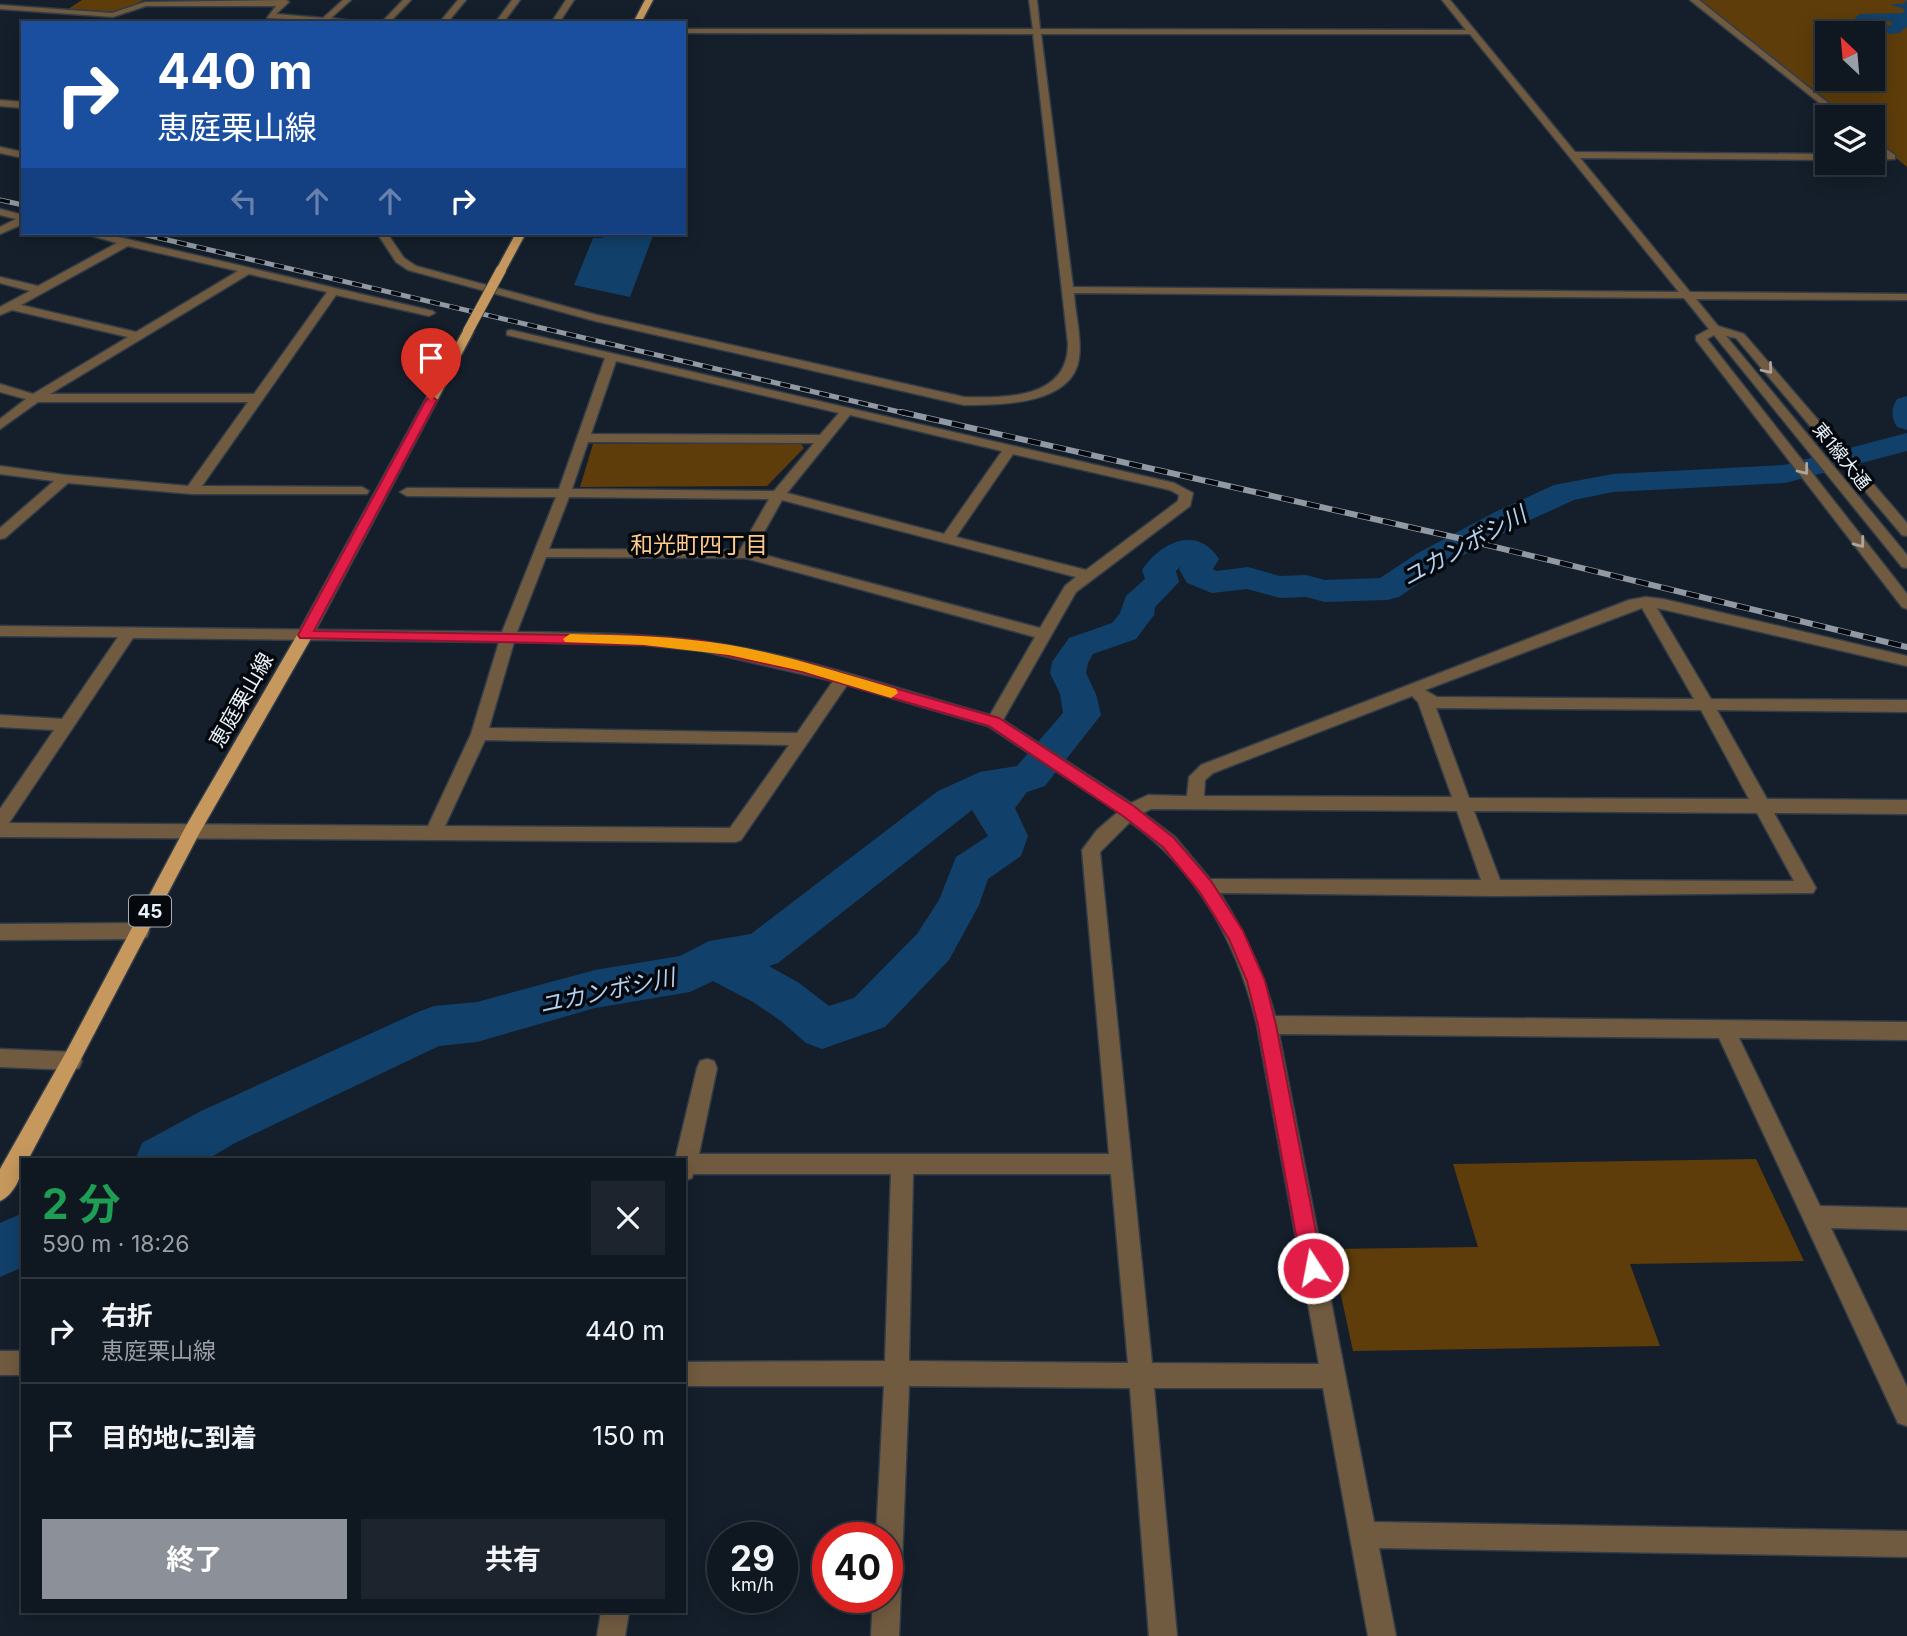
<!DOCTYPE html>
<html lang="ja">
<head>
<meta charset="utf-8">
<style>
  body { margin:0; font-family:Inter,"Noto Sans JP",sans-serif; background:#1d242d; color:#f1f3f6; height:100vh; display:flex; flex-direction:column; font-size:26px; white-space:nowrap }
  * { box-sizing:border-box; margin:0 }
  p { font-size:23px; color:#9b9fa5 }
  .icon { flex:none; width:38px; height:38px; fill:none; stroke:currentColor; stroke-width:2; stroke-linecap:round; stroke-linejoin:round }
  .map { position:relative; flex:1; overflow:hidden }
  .drawer { position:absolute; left:21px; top:1158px; width:665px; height:455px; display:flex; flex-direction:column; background:#0f1720; border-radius:0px; box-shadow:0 4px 18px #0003,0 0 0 2px #2f363e }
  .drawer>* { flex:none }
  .top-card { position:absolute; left:21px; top:21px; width:665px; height:214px; border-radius:0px; box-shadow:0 4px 18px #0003,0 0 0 2px #2f363e; background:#1a4fa0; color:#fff; overflow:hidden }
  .needle { width:46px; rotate:334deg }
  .fabs { position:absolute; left:1815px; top:21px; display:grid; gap:14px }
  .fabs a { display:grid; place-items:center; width:70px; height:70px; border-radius:0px; background:#0f1720; box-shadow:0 4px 18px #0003,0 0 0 2px #2f363e; font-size:35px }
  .speed { position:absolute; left:707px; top:1522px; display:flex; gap:14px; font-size:35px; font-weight:700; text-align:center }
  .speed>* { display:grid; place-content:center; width:91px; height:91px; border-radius:50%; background:#0f1720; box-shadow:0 4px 18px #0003,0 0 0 2px #2f363e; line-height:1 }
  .speed small { font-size:18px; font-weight:400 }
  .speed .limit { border:10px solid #d22; background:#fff; color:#111 }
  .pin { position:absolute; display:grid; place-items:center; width:60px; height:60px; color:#fff; margin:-72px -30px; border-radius:50% 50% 50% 0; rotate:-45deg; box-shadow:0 0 7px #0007 }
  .pin .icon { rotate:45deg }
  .me { position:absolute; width:77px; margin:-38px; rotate:349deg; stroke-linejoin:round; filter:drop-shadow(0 0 5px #0008) }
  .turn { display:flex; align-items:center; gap:24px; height:147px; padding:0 21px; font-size:32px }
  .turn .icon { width:91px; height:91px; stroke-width:2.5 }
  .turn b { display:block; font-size:49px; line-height:60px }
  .lanes { display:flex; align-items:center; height:66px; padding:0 21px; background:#0003; justify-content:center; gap:35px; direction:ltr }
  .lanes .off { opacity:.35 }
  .round { display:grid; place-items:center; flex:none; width:74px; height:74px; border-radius:0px; background:#1d242d }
  .head { display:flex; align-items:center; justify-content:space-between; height:119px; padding:0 21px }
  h1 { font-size:42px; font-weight:700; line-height:52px; color:#1e9e55 }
  .primary-button { display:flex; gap:14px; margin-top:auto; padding:14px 21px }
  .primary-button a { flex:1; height:80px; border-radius:0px; background:#8c9099; color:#fff; font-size:28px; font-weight:700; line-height:80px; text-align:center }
  .primary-button a+a { background:#1d242d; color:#f1f3f6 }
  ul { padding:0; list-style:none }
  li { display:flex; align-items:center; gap:21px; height:105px; padding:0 21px; border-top:2px solid #2f363e }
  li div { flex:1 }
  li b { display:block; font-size:26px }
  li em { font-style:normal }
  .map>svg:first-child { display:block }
  .green { fill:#5e3d0a; fill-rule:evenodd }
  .water { fill:#11416b }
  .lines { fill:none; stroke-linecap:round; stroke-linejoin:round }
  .river { fill:#11416b; fill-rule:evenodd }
  .minor-casing { stroke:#323d48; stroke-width:3 }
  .major-casing { stroke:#323d48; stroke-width:3 }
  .minor { fill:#715b40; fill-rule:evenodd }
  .major { fill:#c6985d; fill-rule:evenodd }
  .rail-far1-casing { stroke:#919aa4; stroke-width:5 }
  .rail-casing { stroke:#919aa4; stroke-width:6 }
  .rail-far1 { stroke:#05090e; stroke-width:3.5; stroke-dasharray:10; stroke-linecap:butt }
  .rail { stroke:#05090e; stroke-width:4.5; stroke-dasharray:13; stroke-linecap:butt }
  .major-bridge-casing { stroke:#323d48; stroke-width:12; stroke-linecap:butt }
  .major-bridge { stroke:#c6985d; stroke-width:10 }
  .oneway { stroke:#aea69d }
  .route { fill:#e11d48; stroke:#92132f; stroke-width:2 }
  .slow { fill:#f59e0b }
  .labels { text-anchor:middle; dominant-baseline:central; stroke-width:7; stroke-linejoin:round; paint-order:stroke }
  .far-street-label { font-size:18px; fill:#eaf2fa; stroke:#05090e }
  .shield { fill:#05090e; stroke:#a5acb3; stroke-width:2 }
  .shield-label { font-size:19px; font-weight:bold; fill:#eaf2fa }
  .street-label { font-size:21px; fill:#eaf2fa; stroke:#05090e }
  .neighbourhood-label { font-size:23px; fill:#feca8a; stroke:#05090e }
  .water-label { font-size:23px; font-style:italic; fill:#b2d1f1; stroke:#05090e }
</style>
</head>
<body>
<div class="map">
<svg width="1907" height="1636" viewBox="0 0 1907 1636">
  <rect width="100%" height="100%" fill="#141f2b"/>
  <!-- green -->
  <path class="green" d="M82,0H144L118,12L68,9Z
    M1699,0H1907V167L1873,139L1872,117H1845ZM1827,33H1872V79H1827Z
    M800,443L804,448L767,486L580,487L593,444Z
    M1756,1159L1804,1261L1630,1264L1660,1346L1353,1351L1331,1249L1478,1247L1453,1164Z"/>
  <!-- water -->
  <path class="water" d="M1907,0V27L1899,33L1889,34L1883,26L1892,25L1891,21L1854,19L1860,14L1903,13L1905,10L1890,4H1903Z
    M605,233H654L630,297L574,285L593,238H603Z"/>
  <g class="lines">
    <!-- river -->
    <path class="river" d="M1907,396V430L1897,427C1891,418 1891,408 1897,399Z
      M1907,433V451L1785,483L1613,492L1574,500L1517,526L1442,567L1399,597L1387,600L1325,602L1306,597L1280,598L1247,589L1212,593L1187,583L1179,569L1182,565L1176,571L1179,582L1155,607L1154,615L1136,639L1093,654L1088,663L1086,673L1096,694L1101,715L1045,786L1027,792L1015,808L1028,836L1021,856L988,879L979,905L949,960L885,1027L822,1049L806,1043L781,1021L753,1002L713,981L690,992L595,1008L477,1042L439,1046L235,1143L206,1160H135L142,1143L201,1111L418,1012L434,1006L477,1002L595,970L680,956L709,941L751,934L938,791L980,772L1017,766L1063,713L1060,694L1050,673L1052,662L1069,638L1112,623L1120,613L1126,596L1145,579L1142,570C1161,542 1197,525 1219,559L1213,569L1216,571L1248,567L1280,576L1306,575L1325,580L1380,578L1418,553L1495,512L1554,485L1613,474L1784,465ZM972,810L988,836L956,857L939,900L917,934L854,998L829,1006L799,983L769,966L778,963Z
      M23,1213V1267L0,1277V1223Z"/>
    <defs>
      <path id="minor" d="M286,0L289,2L276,14L323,18L343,0H351L331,18L367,23L267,18L276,6H146L113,17L0,9V5L112,13L145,2Z
        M403,0H411L389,23H381Z
        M458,0H466L447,23H439Z
        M512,0H520L503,23H495Z
        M566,0H574L559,23H551Z
        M1029,0H1037L1040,29L1466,30L1442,0H1450L1575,152L1827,154V160L1580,158L1690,292L1907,294V300L1696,299L1718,326L1744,334L1907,523V536L1902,535L1736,338L1726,336L1907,555V568L1902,567L1714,335L1707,339L1907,594V609L1902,607L1696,340V336L1709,329L1684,298L1074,293C1075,314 1082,337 1079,358C1073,405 1000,405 964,405L595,321L408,270L396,262L377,233H387L404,258L416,266L597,315L964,397C1006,398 1068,399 1068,344L1033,34L684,33V29H1033ZM1041,34H1470L1679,292L1073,287Z
        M1690,0H1699L1846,117H1837Z
        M0,100L23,102V108L0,106Z
        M1872,139L1895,155V159L1872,160V154H1882L1872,147Z
        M0,147L23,152V158L0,153Z
        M0,209L23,215V224L0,234V227L16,219L0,215Z
        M82,233H99L127,239L433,311L435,313L429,316L336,295L202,486L362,487L369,491L367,494H192L68,483L5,538L0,539V528L54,481L0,474V466L65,475L188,486L248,402H38L0,429V419L26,399L0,392V384L33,394L128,337L12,310L0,315V307L30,291L0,283V277L38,286L117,243ZM128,246L238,271L136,332L21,305ZM249,274L327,292L254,394H50Z
        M511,330L1174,483L1193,493L1190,506L1076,592L1003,720L1131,803L1148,795L1187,796L1189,777L1201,765L1629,600L1646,597L1663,599L1907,656V666L1657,608L1711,699L1907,700V712L1717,710L1767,799L1907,800V814L1774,813L1816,888L1813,893L1494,896L1220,893C1245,933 1263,971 1275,1016L1907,1022V1040L1739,1038L1820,1206L1907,1208V1230L1831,1228L1907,1387V1426L1898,1423L1719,1038L1279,1034L1374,1522L1907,1531V1557L1379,1548L1396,1636H1368L1323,1388H1154L1177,1636H1149L1130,1388L909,1386L899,1636H871L873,1598H887V1538H876L884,1386H684V1362L885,1361L891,1174H693L692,1178L684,1181V1160H675L697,1068L700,1061L707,1059L714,1061L717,1068L699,1154H1109L1082,850L1097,830L1118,812L988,726L847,685L741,840L735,842L0,837V809L54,730L0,727V715L62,719L118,637L0,636V626L502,632L556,497L407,496L400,492L407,488L559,489L605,358L507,335V331ZM616,361L839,413L820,435L591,434ZM850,415L1002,451L944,534L787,493ZM588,442L814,443L774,491L572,489ZM1013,454L1170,490L1179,495L1178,501L1086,570L956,537ZM569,497L769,499L740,550L549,549ZM782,500L1076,577L1065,586L1040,628L753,552ZM546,557L745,558L1035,637L990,715C894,688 799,654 700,641C639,633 578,633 517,632ZM1642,608L1694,699L1437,697L1425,690ZM133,638L499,642L471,734L428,826L9,823ZM514,642L644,645L702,651L833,681L797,733L489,728ZM1412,696L1418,702L1452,797L1204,796L1205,780L1213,773ZM1436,708L1701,710L1749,799L1469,798ZM485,740L789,745L730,828L445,826ZM1151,809L1457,811L1481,880L1210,879L1175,837L1143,813ZM1474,811L1757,813L1794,881L1500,880ZM1130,822C1198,870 1238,945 1257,1025L1319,1364L1152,1363L1100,852ZM913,1174H1111L1128,1363L909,1361Z
        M140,923L147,925L149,931L147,937L140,939L0,940V924Z
        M0,1049L72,1052L79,1054L82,1061L79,1068L72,1070L0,1067Z
        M0,1351H23V1375H0Z
        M601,1612H629L625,1636H597Z"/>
      <path id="major" d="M645,0H653L641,23H633Z
        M516,233H526L505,272H497L496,270Z
        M464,329L474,331L313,635L199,834L28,1160H23C23,1175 14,1195 0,1201V1169L65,1054L186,826L297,635Z"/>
    </defs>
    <!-- minor casing -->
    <use href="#minor" class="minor-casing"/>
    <!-- major casing -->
    <use href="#major" class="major-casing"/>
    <!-- minor -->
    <use href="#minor" class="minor"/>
    <!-- major -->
    <use href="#major" class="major"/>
    <defs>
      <path id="rail-far1" d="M0,200L23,205
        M138,233L908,414"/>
      <path id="rail" d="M901,412L1458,538L1907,647"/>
    </defs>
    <!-- rail-far1 casing -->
    <use href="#rail-far1" class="rail-far1-casing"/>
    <!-- rail casing -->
    <use href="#rail" class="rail-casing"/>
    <!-- rail-far1 -->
    <use href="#rail-far1" class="rail-far1"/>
    <!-- rail -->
    <use href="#rail" class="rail"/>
    <defs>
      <path id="major-bridge" d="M468,331L501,270"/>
    </defs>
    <!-- major-bridge casing -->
    <use href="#major-bridge" class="major-bridge-casing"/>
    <!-- major-bridge -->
    <use href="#major-bridge" class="major-bridge"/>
  </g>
  <!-- one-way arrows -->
  <defs><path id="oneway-chevron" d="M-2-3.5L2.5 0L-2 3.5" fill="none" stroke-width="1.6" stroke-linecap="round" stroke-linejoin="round" transform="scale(1.75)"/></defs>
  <g class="oneway">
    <use href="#oneway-chevron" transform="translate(1768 369) rotate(50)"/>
    <use href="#oneway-chevron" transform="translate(1804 470) rotate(52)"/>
    <use href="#oneway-chevron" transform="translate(1860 543) rotate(53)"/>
  </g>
  <!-- route -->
  <path class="route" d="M431,396L437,400L314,631L644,636L702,641L803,662L999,718L1135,807L1174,838L1211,881L1243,931L1265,981L1276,1025L1323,1268L1320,1275L1313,1278L1305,1275L1302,1268L1258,1025L1247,981L1229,939L1199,891L1163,847L1123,816L989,726L802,672L702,650L644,645L300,638L298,635L426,400Z"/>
  <!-- slow -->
  <path class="slow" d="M570,634C623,635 677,636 730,645C786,655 841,673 896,689L898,693L891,698L802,671L729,655L644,645L565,642L563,639Z"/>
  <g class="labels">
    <!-- far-street labels -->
    <g class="far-street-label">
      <text transform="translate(1842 456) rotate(51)">東1線大通</text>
    </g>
    <!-- shield labels -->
    <rect class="shield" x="129" y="895.5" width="42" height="31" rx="5"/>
    <g class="shield-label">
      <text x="150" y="911">45</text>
    </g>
    <!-- street labels -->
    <g class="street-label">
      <text transform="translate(241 700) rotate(-60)">恵庭栗山線</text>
    </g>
    <!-- neighbourhood labels -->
    <g class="neighbourhood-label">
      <text x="699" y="545">和光町四丁目</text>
    </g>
    <!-- water labels -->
    <g class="water-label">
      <text transform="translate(1464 546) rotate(-29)">ユカンボシ川</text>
      <text transform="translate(607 991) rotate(-12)">ユカンボシ川</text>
    </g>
  </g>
</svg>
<div class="fabs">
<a><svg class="needle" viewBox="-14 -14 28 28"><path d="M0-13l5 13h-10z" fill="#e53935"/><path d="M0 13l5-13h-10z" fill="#9b9fa5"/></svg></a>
<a><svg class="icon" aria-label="layers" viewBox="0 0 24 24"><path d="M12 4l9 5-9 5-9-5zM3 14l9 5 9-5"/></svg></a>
</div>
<div class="speed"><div>29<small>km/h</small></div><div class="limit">40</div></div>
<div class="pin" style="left:431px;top:400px;background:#d93025"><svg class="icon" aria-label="arrive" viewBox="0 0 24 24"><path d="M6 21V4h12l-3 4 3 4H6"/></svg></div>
<svg class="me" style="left:1313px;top:1268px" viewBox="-20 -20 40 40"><circle r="17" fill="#e11d48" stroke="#fff" stroke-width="3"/><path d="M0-11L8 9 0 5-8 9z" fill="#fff"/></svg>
<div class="top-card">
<div class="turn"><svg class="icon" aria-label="right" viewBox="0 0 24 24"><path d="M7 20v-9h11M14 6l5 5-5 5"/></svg><div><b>440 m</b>恵庭栗山線</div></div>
<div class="lanes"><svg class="icon off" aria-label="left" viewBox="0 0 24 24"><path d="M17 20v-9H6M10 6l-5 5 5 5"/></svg><svg class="icon off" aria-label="ahead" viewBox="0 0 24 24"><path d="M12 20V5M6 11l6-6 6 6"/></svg><svg class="icon off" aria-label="ahead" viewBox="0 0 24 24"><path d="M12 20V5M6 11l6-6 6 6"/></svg><svg class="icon" aria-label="right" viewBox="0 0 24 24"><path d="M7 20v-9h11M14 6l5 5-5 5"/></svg></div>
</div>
<section class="drawer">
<div class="head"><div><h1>2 分</h1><p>590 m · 18:26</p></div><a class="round"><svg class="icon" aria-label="close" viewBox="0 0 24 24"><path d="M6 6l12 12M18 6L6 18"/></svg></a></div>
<ul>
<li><svg class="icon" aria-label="right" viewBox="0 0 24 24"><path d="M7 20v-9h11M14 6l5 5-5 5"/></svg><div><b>右折</b><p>恵庭栗山線</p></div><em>440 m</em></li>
<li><svg class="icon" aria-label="arrive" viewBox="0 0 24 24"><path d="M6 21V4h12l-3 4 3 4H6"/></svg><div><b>目的地に到着</b></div><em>150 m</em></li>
</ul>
<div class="primary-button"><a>終了</a><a>共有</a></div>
</section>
</div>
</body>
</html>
